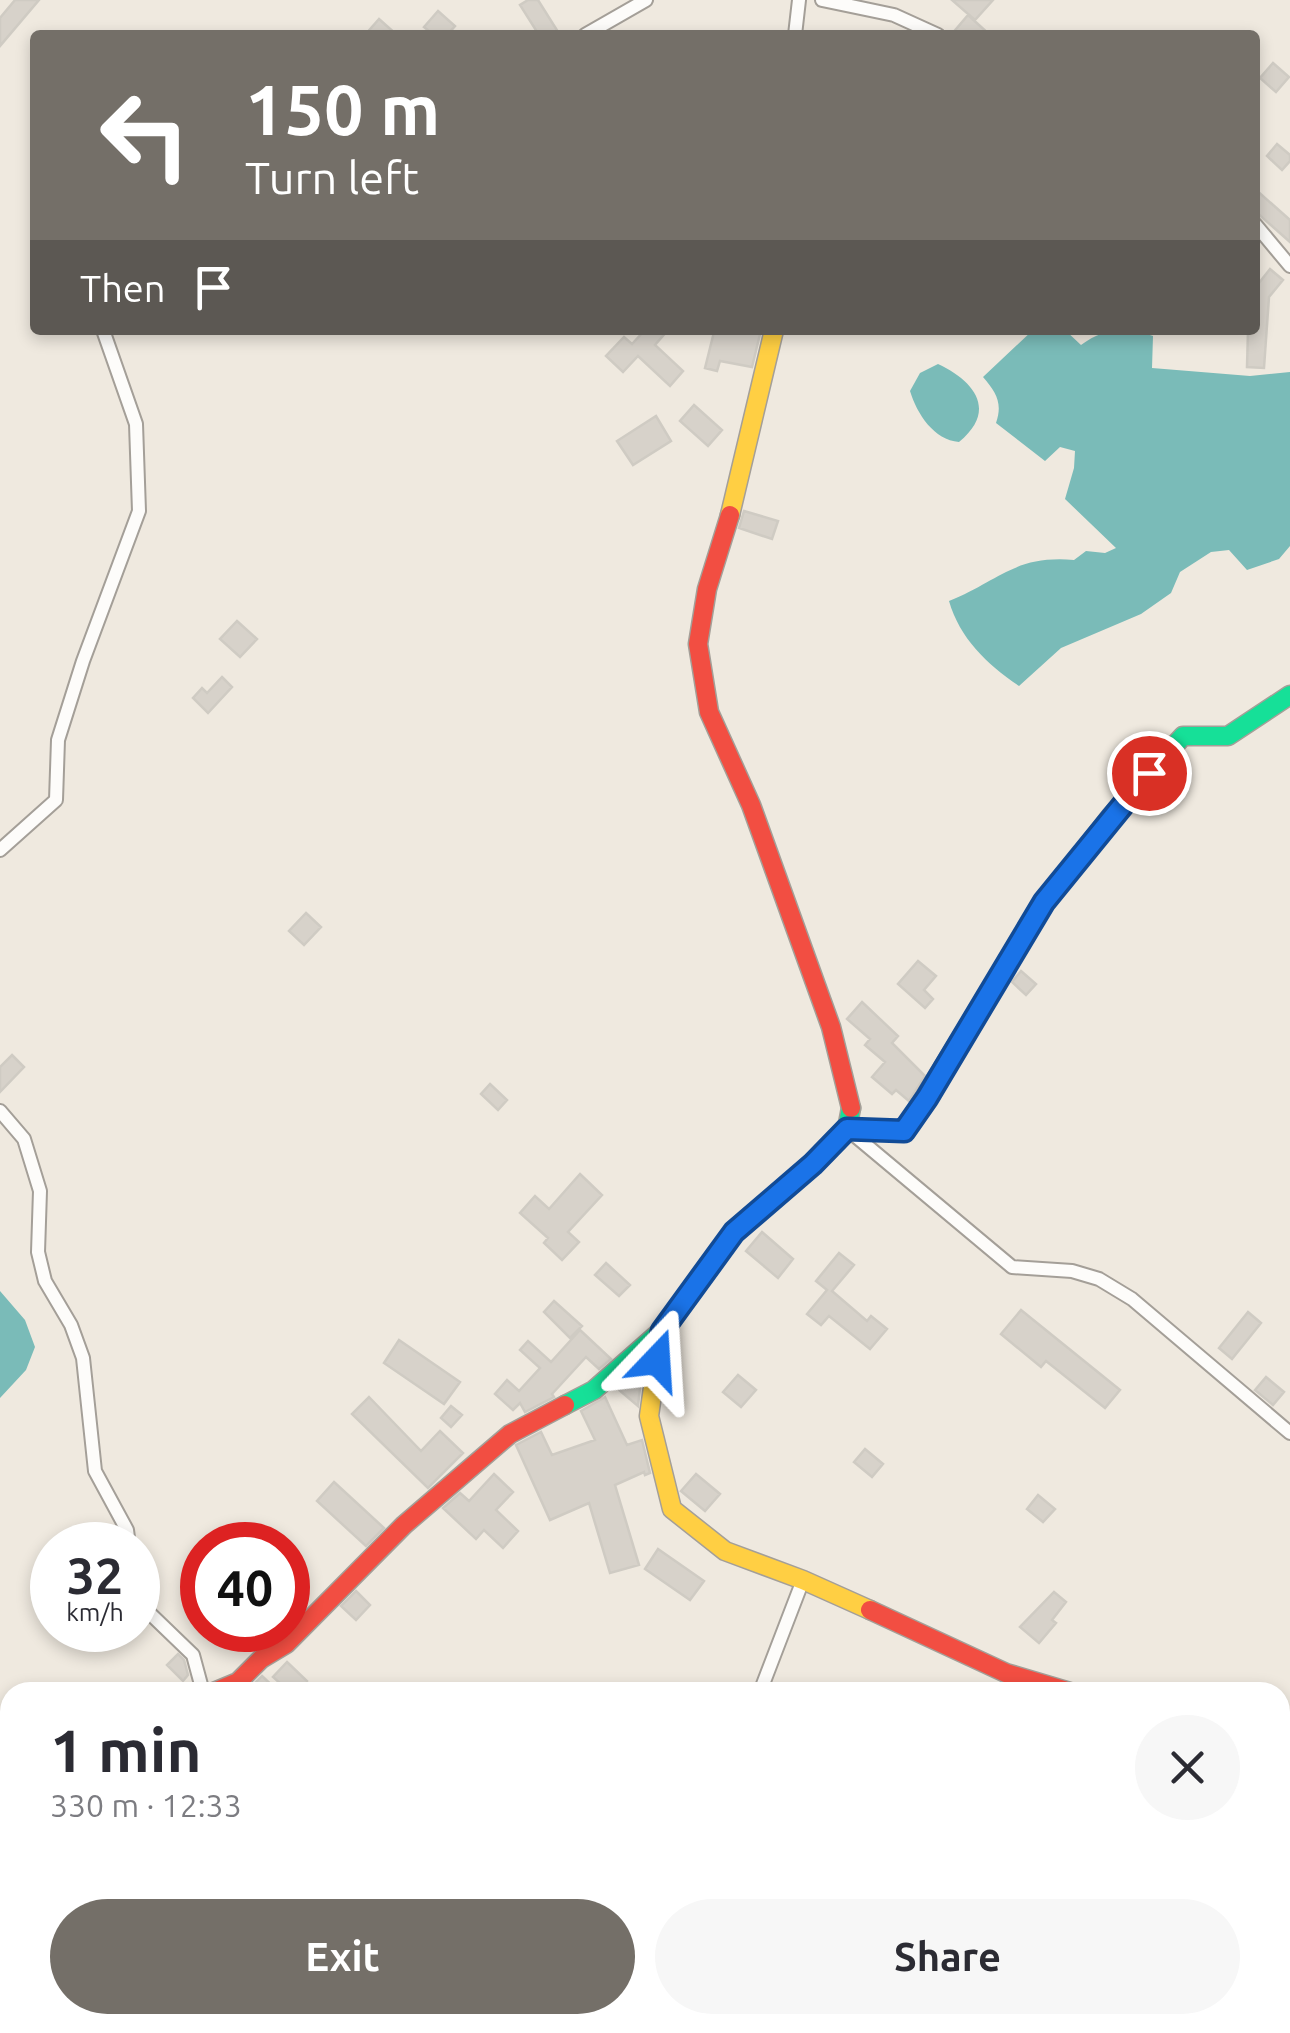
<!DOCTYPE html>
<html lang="en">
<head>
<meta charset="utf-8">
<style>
  body { margin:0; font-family:Ubuntu,sans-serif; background:#f7f7f7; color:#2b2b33; height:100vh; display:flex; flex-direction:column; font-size:38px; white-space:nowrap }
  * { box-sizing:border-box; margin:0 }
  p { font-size:32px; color:#7c7c81 }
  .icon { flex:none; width:55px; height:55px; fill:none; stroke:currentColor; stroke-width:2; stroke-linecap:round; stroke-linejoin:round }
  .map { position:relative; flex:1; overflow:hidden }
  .drawer { position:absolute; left:0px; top:1682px; width:1290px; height:352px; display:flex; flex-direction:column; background:#fff; border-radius:30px 30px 0 0; box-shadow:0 5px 15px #0003 }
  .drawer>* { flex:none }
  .hud { position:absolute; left:30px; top:30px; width:1230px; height:305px; border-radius:10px; box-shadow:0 5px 15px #0003; background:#746f68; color:#fff; overflow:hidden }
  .speed { position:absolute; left:30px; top:1522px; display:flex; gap:20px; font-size:50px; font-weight:700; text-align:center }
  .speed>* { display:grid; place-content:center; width:130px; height:130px; border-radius:50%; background:#fff; box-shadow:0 5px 15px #0003; line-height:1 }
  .speed small { font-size:25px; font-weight:400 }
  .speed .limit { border:15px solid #d22; background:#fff; color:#111 }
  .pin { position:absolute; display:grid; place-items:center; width:85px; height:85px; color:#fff; margin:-42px; border:5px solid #fff; border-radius:50%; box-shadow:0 2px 10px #0007 }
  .me { position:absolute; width:110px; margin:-55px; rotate:20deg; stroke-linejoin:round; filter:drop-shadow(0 0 8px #0008) }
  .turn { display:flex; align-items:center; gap:35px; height:210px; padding:0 50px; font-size:45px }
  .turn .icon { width:130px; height:130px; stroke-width:2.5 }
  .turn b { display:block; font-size:70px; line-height:85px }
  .then { display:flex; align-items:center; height:95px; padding:0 50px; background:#0003; gap:20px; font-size:38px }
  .round { display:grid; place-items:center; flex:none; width:105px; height:105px; border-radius:52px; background:#f7f7f7 }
  .headline { display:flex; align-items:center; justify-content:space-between; height:170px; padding:0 50px }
  h1 { font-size:60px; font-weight:700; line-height:75px }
  .button { display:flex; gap:20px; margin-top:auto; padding:20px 50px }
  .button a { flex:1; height:115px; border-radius:60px; background:#746f68; color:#fff; font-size:40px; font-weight:700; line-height:115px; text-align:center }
  .button a+a { background:#f7f7f7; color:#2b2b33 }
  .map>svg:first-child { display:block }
  .water { fill:#7abbb8 }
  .building { fill:#d7d2ca; stroke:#cfcbc3; stroke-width:2.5 }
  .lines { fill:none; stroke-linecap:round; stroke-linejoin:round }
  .street-casing { stroke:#a49f98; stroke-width:16 }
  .fast-casing { stroke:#a49f98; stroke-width:21 }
  .slow-casing { stroke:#a49f98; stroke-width:21 }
  .jam-casing { stroke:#a49f98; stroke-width:21 }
  .street { stroke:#fdfcfa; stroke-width:12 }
  .fast { stroke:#16e098; stroke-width:18 }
  .slow { stroke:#ffcf43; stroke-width:18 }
  .jam { stroke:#f24e42; stroke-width:18 }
  .route-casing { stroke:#114b97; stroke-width:25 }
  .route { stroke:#1a73e8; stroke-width:18 }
</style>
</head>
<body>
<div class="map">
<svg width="1290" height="2033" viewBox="0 0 1290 2033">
  <rect width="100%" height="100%" fill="#efe9df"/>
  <!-- water -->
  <path class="water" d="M1033,330H1065L1081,345C1104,328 1126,326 1153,336L1152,368L1250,376L1290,372V546L1279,559L1247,570L1229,550L1211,552L1180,572L1171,593L1141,614L1061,648L1019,686C987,664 960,639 949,601C999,581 1014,555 1074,560L1086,551L1105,553L1116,548L1065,499L1074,468L1075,451L1060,447L1045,461L996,423C1003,403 996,392 983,377Z
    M938,364C974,381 998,410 959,442C934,440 917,414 910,391L920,373Z
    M0,1291L25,1320L35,1347L26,1370L0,1398Z"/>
  <!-- building -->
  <path class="building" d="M15,0H39L0,46V18Z
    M528,0H538L560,35H539L520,5Z
    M952,0H993L975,20Z
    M438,11L455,26L447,35H434L424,27Z
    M968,15L990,35H951Z
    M379,19L397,35H365Z
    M1273,63L1289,77L1276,92L1260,78Z
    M1277,144L1290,155V161L1282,170L1267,156Z
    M1255,189L1290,220V242L1255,211Z
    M1270,269L1283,280L1269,297L1264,368L1247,367L1248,330H1255V288Z
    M645,330H668L655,345L683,371L670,386L638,356L623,372L606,356L624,337L632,344Z
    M726,330H761L752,367L720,361L717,371L705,368L714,332L725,333Z
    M694,405L722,430L708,446L680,421Z
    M656,416L671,441L633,465L617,441Z
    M744,511L778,521L772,539L739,528Z
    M237,621L257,639L240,657L220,639Z
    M222,677L232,687L208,713L193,698L202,688L207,693Z
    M306,913L321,927L304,945L289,931Z
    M918,961L936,976L924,990L933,999L925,1008L898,984Z
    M1021,971L1036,984L1026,995L1012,982Z
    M862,1002L898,1036L892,1043L925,1076L909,1101L896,1090L892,1094L872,1077L885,1062L865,1045L870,1039L847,1019Z
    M12,1055L24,1067L0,1092V1067Z
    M490,1084L507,1100L498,1110L481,1094Z
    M580,1174L602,1195L568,1232L579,1242L562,1260L544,1243L548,1238L520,1213L535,1196L549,1209Z
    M762,1232L793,1259L778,1278L746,1251Z
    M839,1253L854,1265L832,1291L867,1321L871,1316L887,1329L870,1349L829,1316L821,1325L807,1314L827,1290L816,1281Z
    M606,1263L630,1285L619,1296L595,1275Z
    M554,1301L582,1326L570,1338L544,1312Z
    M1021,1310L1120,1390L1105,1408L1046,1361L1041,1367L1001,1334Z
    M1248,1312L1261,1323L1232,1359L1219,1348Z
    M580,1330L611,1359L599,1369L586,1357L552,1394L554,1397L525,1412L520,1403L513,1410L495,1394L507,1380L519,1391L540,1368L520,1350L528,1341L551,1362Z
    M399,1340L460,1382L444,1404L384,1363Z
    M738,1375L756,1390L741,1407L723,1392Z
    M1266,1377L1284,1392L1273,1405L1255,1390Z
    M630,1379L640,1388L638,1406L619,1390Z
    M369,1397L421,1451L440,1431L463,1453L428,1488L352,1414Z
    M605,1397L627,1445L642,1440L650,1473L645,1475L644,1472L615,1485L639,1565L610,1573L589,1503L550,1520L516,1445L541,1432L552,1455L595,1440L581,1411Z
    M451,1406L462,1415L451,1427L441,1418Z
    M865,1449L883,1464L872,1477L854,1462Z
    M494,1474L513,1492L496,1510L518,1531L503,1548L484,1530L476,1539L443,1508L460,1493L469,1501Z
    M696,1474L720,1494L705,1511L681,1491Z
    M334,1482L384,1528L366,1546L317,1501Z
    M1038,1495L1055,1509L1043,1522L1027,1509Z
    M658,1549L704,1581L690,1600L645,1569Z
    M356,1591L370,1605L356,1620L341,1606Z
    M1054,1592L1066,1602L1052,1620L1056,1623L1039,1643L1020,1627Z
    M178,1654L184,1660L188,1675L183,1681L167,1665Z
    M287,1662L307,1681L297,1692H290L273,1677Z
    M262,1676L279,1692H256L251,1687Z"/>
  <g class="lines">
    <defs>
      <path id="street" d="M822,0L894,15L938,35
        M585,35L646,0
        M795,35L799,0
        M1255,224L1290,266
        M0,850L56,800L58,740L83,661L139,511L136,424L103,330
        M0,1111L24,1139L40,1191L38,1252L45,1281L71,1325L83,1358L95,1471L127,1530L129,1545
        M847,1129L1012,1267L1072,1271L1099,1279L1132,1299L1290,1433
        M138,1602L193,1655L203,1692
        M760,1692L803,1580
        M1280,1759L1290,1763
        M0,1833L10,1822
        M563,2033L568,2025"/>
      <path id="fast" d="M847,1129L904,1131L1045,901L1111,816L1183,736H1228L1290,695
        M565,1405L594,1390L661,1331L734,1232L813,1164L847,1129L851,1108"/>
      <path id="slow" d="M730,515L774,330
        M661,1331L649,1416L672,1509L725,1551L803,1580L870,1610"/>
      <path id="jam" d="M730,515L707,589L698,644L709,712L751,805L831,1027L851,1108
        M870,1610L1006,1673L1070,1692
        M214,1692L238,1682L261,1659L286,1644L404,1525L510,1434L565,1405"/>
    </defs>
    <!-- street casing -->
    <use href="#street" class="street-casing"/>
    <!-- fast casing -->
    <use href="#fast" class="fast-casing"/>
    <!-- slow casing -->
    <use href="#slow" class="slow-casing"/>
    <!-- jam casing -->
    <use href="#jam" class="jam-casing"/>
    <!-- street -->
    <use href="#street" class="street"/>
    <!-- fast -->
    <use href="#fast" class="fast"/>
    <!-- slow -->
    <use href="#slow" class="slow"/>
    <!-- jam -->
    <use href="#jam" class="jam"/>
  </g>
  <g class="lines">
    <defs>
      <path id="route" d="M657,1360L662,1331L734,1232L813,1164L847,1129L904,1131L927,1098L1044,902L1149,773"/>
    </defs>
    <!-- route casing -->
    <use href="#route" class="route-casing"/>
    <!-- route -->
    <use href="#route" class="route"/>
  </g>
</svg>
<div class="speed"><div>32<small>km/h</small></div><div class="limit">40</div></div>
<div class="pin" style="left:1149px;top:773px;background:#d93025"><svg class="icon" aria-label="arrive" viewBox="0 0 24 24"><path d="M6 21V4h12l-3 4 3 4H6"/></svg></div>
<svg class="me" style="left:657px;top:1360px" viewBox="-20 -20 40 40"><path d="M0-17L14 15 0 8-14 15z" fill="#1a73e8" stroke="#fff" stroke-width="4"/></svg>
<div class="hud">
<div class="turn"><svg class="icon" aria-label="left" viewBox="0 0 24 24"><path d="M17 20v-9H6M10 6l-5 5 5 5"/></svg><div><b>150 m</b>Turn left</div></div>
<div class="then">Then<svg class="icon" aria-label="arrive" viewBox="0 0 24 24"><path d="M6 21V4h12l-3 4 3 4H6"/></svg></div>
</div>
<section class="drawer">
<div class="headline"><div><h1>1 min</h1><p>330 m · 12:33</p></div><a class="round"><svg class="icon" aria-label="close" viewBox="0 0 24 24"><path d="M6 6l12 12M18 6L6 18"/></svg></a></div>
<div class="button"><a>Exit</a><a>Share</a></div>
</section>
</div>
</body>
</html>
